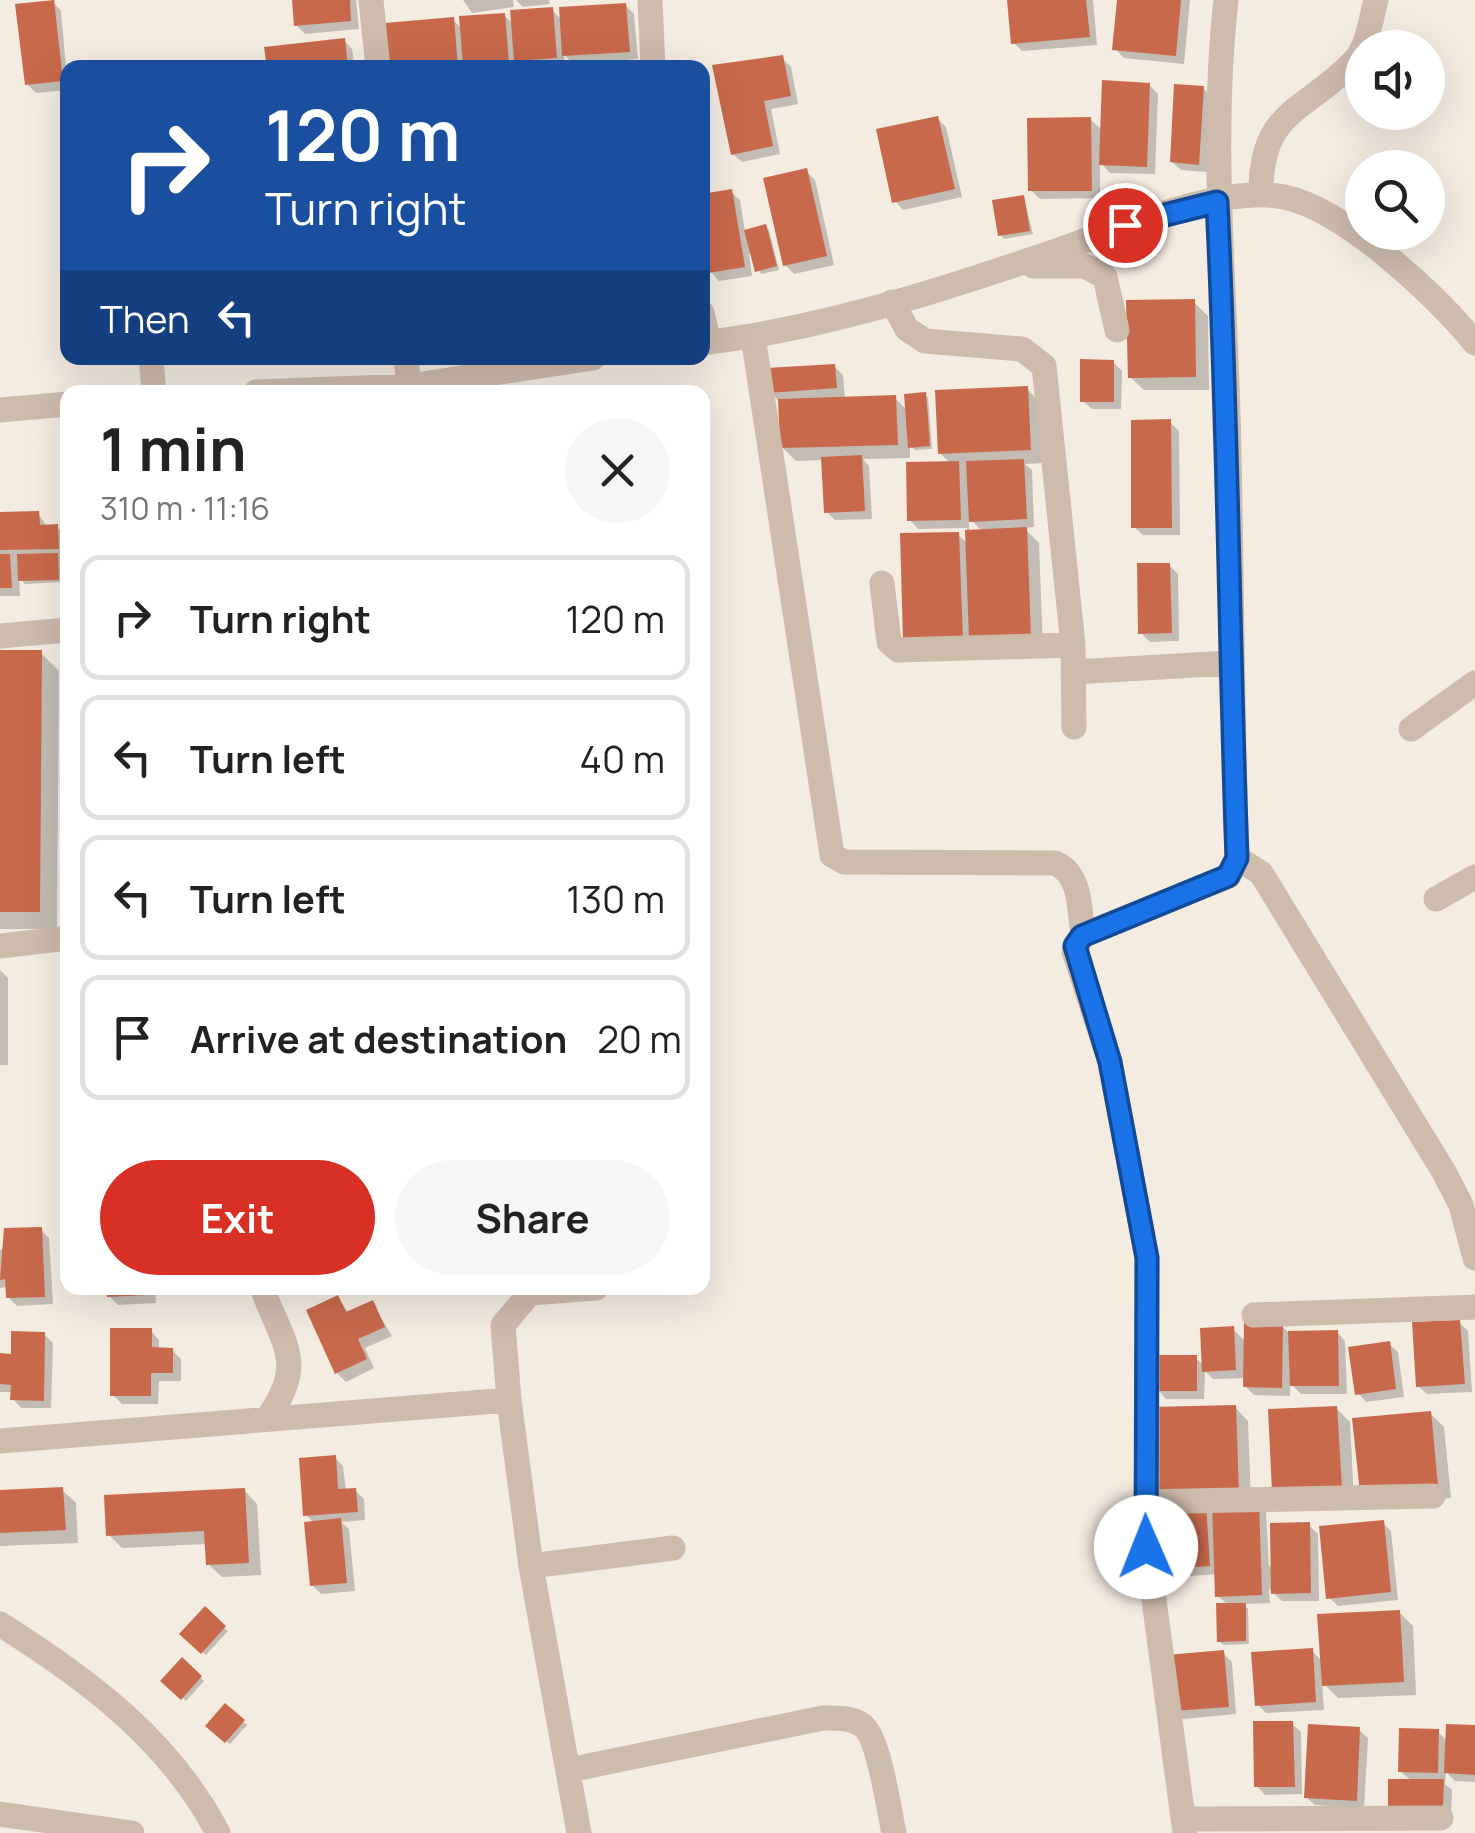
<!DOCTYPE html>
<html lang="en">
<head>
<meta charset="utf-8">
<style>
  body { margin:0; font-family:Manrope,sans-serif; background:#f6f6f6; color:#222; height:100vh; display:flex; flex-direction:column; font-size:38px; white-space:nowrap }
  * { box-sizing:border-box; margin:0 }
  p { font-size:32px; color:#767676 }
  .icon { flex:none; width:55px; height:55px; fill:none; stroke:currentColor; stroke-width:2; stroke-linecap:round; stroke-linejoin:round }
  .map { position:relative; flex:1; overflow:hidden }
  .sheet { position:absolute; left:60px; top:385px; width:650px; height:910px; display:flex; flex-direction:column; background:#fff; border-radius:20px; box-shadow:0 10px 40px #0002 }
  .sheet>* { flex:none }
  .top-card { position:absolute; left:60px; top:60px; width:650px; height:305px; border-radius:20px; box-shadow:0 10px 40px #0002; background:#1a4fa0; color:#fff; overflow:hidden }
  .fabs { position:absolute; left:1345px; top:30px; display:grid; gap:20px }
  .fabs a { display:grid; place-items:center; width:100px; height:100px; border-radius:50%; background:#fff; box-shadow:0 10px 40px #0002; font-size:50px }
  .pin { position:absolute; display:grid; place-items:center; width:85px; height:85px; color:#fff; margin:-42px; border:5px solid #fff; border-radius:50%; box-shadow:0 2px 10px #0007 }
  .me { position:absolute; width:110px; margin:-55px; rotate:359deg; stroke-linejoin:round; filter:drop-shadow(0 0 8px #0008) }
  .turn { display:flex; align-items:center; gap:35px; height:210px; padding:0 40px; font-size:45px }
  .turn .icon { width:130px; height:130px; stroke-width:2.5 }
  .turn b { display:block; font-size:70px; line-height:85px }
  .then { display:flex; align-items:center; height:95px; padding:0 40px; background:#0003; gap:20px; font-size:38px }
  .round { display:grid; place-items:center; flex:none; width:105px; height:105px; border-radius:52px; background:#f6f6f6 }
  .summary { display:flex; align-items:center; justify-content:space-between; height:170px; padding:0 40px }
  h1 { font-size:60px; font-weight:700; line-height:75px }
  .button { display:flex; gap:20px; margin-top:auto; padding:20px 40px }
  .button a { flex:1; height:115px; border-radius:60px; background:#d93025; color:#fff; font-size:40px; font-weight:700; line-height:115px; text-align:center }
  .button a+a { background:#f6f6f6; color:#222 }
  ul { padding:0; list-style:none }
  li { display:flex; align-items:center; gap:30px; height:125px; margin:0 20px 15px; padding:0 20px; border:5px solid #e0e0e0; border-radius:20px }
  li div { flex:1 }
  li b { display:block; font-size:38px }
  li em { font-style:normal }
  .map>svg:first-child { display:block }
  .shadow { fill:#0003; fill-rule:evenodd }
  .building { fill:#c8694b }
  .lines { fill:none; stroke-linecap:round; stroke-linejoin:round }
  .minor { stroke:#cdbbac; stroke-width:25 }
  .route-casing { stroke:#114b97; stroke-width:25 }
  .route { stroke:#1a73e8; stroke-width:18 }
</style>
</head>
<body>
<div class="map">
<svg width="1475" height="1833" viewBox="0 0 1475 1833">
  <rect width="100%" height="100%" fill="#f4ebe1"/>
  <!-- shadow -->
  <path class="shadow" d="M294,0H356L359,29L305,34L296,25Z
    M463,0H513L514,7L472,13Z
    M516,0H549L550,4L523,7Z
    M1009,0H1093L1097,45L1022,51L1013,42Z
    M1119,0H1190L1184,64L1124,58L1115,49Z
    M53,2L61,11L68,90L36,93L27,84Z
    M625,5L634,14L638,59L573,64L564,54L565,66L524,68L516,59L517,68H392L453,20L462,29L504,15L514,25L552,10L562,20Z
    M344,40L352,49L355,68H270Z
    M782,58L791,67L798,104L771,109L780,154L742,162L733,154Z
    M1149,85L1158,94L1155,174L1110,173L1100,162V198L1040,199L1031,190L1090,119L1103,131Z
    M1203,88L1212,97L1207,172L1181,170L1172,162Z
    M937,118L946,127L962,197L903,210L895,201Z
    M806,171L815,180L834,265L794,274L785,265Z
    M731,192L740,200L745,232L765,226L769,230L779,270L761,274L752,253L749,254L752,276L719,281L711,272L702,196Z
    M1024,198L1033,234L1004,239L1001,235Z
    M1194,302L1208,316L1209,390H1144L1130,377Z
    M1113,362L1122,371L1121,409H1092L1083,401Z
    M834,366L843,375L845,399L895,398L908,411L925,395L928,398L932,449L915,450L910,445V458L863,459L869,466L872,519L835,520L826,511L823,460L796,461L782,447L780,402L770,392Z
    M1027,389L1040,402L1043,463L1025,464L1032,470L1034,527L1024,528L1039,543L1043,650L919,654L958,535L968,544L967,528L918,529L910,520L950,463L940,453ZM969,518L982,531L969,532Z
    M1170,422L1179,431L1180,535H1143L1134,527Z
    M38,513L47,527H57L66,536L62,582L25,584L19,578L20,596H0V514Z
    M1169,565L1178,574L1179,641L1150,642L1141,633Z
    M0,652L41,653L59,671L57,929H0Z
    M0,970L8,978V1065H0Z
    M41,1230L49,1238L53,1304L17,1306L8,1297V1287L0,1288V1250Z
    M108,1288H155L156,1303L118,1305L109,1296Z
    M338,1298L349,1313L372,1303L392,1336L365,1348L374,1368L346,1382L337,1373Z
    M1459,1322L1468,1331L1472,1392L1427,1394L1418,1386Z
    M1282,1326L1289,1333L1337,1332L1345,1341L1347,1394H1301L1290,1383V1396L1254,1395L1245,1386L1246,1378L1213,1379L1205,1371L1204,1399H1166L1158,1390L1196,1358L1204,1366L1233,1329L1246,1342Z
    M151,1331L159,1340V1350H172L181,1359V1381H159L158,1404H122L113,1395Z
    M44,1334L53,1343L51,1408H21L13,1399V1392H0V1356H13Z
    M1389,1344L1398,1352L1404,1397L1366,1402L1358,1393Z
    M1235,1407L1248,1421L1251,1503L1266,1512L1269,1567L1309,1525L1318,1534L1319,1601H1282L1269,1589L1270,1603L1243,1604L1248,1609L1249,1644L1223,1645L1219,1641L1228,1605L1218,1596L1217,1574L1177,1577L1168,1568Z
    M1336,1408L1350,1422L1354,1501L1288,1505Z
    M1431,1414L1444,1427L1451,1498L1376,1506Z
    M335,1458L343,1466L346,1491L355,1490L364,1499L365,1520L341,1522L349,1529L355,1591L321,1594L312,1585L314,1523L306,1515Z
    M62,1490L76,1503L78,1543L0,1546V1492Z
    M244,1490L257,1504L261,1575L222,1577L208,1564L207,1544L122,1548L109,1535Z
    M1383,1523L1391,1531L1398,1600L1338,1606L1329,1597Z
    M205,1610L228,1631L206,1655L183,1634Z
    M1399,1612L1413,1626L1416,1695L1338,1698L1322,1682L1324,1710L1266,1713L1257,1704L1312,1651L1323,1662Z
    M1223,1653L1232,1662L1236,1714L1183,1719L1174,1710Z
    M182,1661L204,1681L186,1701L164,1681Z
    M225,1706L247,1725L230,1744L208,1726Z
    M1292,1724L1301,1732L1302,1794L1265,1795L1257,1786Z
    M1475,1728V1782L1455,1781L1446,1772L1445,1784L1452,1790L1451,1814L1400,1771L1438,1732L1448,1742Z
    M1359,1730L1368,1738L1364,1808L1315,1805L1306,1797Z"/>
  <!-- building -->
  <path class="building" d="M54,0L63,81L25,85L15,4Z
    M292,0H350L351,21L294,26Z
    M1007,0H1086L1090,37L1011,44Z
    M1117,0H1181L1176,56L1112,50Z
    M626,3L630,52L562,56L559,7Z
    M553,7L557,58L514,61L510,10Z
    M505,13L509,63L463,66L459,16Z
    M454,17L458,68H389L385,23Z
    M345,38L348,68H267L264,47Z
    M783,55L791,96L764,101L773,146L731,155L712,65Z
    M1102,80L1150,83L1147,167L1099,165Z
    M1174,84L1204,86L1199,165L1170,162Z
    M938,116L955,189L892,203L876,129Z
    M1091,117L1092,191H1028L1027,118Z
    M807,168L827,256L783,266L763,178Z
    M732,189L745,267L708,273L702,194Z
    M1024,195L1030,231L998,236L992,200Z
    M766,224L777,266L755,272L744,230Z
    M1195,299L1196,377L1128,378L1126,300Z
    M1080,359L1114,360V402H1080Z
    M835,364L837,388L768,393L766,368Z
    M1028,386L1031,450L938,454L935,390Z
    M926,392L930,446L908,448L904,394Z
    M896,395L898,445L780,448L778,399Z
    M1171,419L1172,528H1131V420Z
    M862,455L865,511L824,513L821,457Z
    M1024,459L1027,519L969,522L966,461Z
    M959,461L961,520L907,521L906,462Z
    M39,511L40,525L58,524L59,549L0,550V512Z
    M1027,527L1031,637L969,640L965,530Z
    M959,532L963,640L903,641L900,533Z
    M58,553L59,580L18,581L17,554Z
    M0,554H10L12,588H0Z
    M1137,563H1170L1172,633L1138,634Z
    M0,650H42L40,912H0Z
    M42,1227L45,1297L6,1298L5,1279L0,1280L4,1228Z
    M106,1288H148V1295L107,1297Z
    M338,1295L346,1312L373,1300L385,1327L358,1339L367,1359L335,1374L306,1310Z
    M1460,1320L1465,1384L1416,1387L1412,1322Z
    M1244,1323L1283,1324L1282,1388L1243,1387Z
    M1234,1326L1236,1370L1202,1372L1200,1328Z
    M110,1328H152V1347L173,1348V1373H151V1396H110Z
    M1338,1330L1339,1386H1290L1288,1331Z
    M11,1331L45,1332L44,1401L10,1400L11,1385L0,1384V1353L11,1354Z
    M1390,1341L1396,1389L1355,1395L1348,1347Z
    M1155,1355H1197V1391H1155Z
    M1236,1405L1239,1495L1154,1497L1151,1407Z
    M1337,1406L1342,1489L1272,1492L1268,1409Z
    M1431,1411L1438,1486L1360,1493L1352,1418Z
    M336,1455L338,1489L356,1488L358,1512L303,1516L299,1458Z
    M63,1487L66,1530L0,1533V1490Z
    M245,1488L249,1563L206,1565L204,1531L106,1536L104,1495Z
    M1259,1501L1262,1595L1215,1597L1212,1502Z
    M1206,1504L1210,1566L1166,1569L1161,1507Z
    M341,1518L347,1583L310,1586L304,1522Z
    M1384,1520L1391,1592L1326,1599L1319,1526Z
    M1310,1522L1311,1593L1271,1594L1270,1523Z
    M1216,1603H1246V1641L1217,1642Z
    M205,1606L226,1626L201,1654L179,1634Z
    M1400,1610L1404,1682L1322,1686L1317,1614Z
    M1313,1648L1316,1702L1255,1706L1251,1652Z
    M1224,1650L1229,1707L1172,1711L1167,1655Z
    M182,1657L202,1676L181,1700L160,1681Z
    M225,1703L245,1720L225,1743L205,1726Z
    M1253,1721H1293L1295,1787H1254Z
    M1308,1724L1360,1727L1357,1801L1304,1798Z
    M1446,1724L1475,1725V1775L1444,1773Z
    M1399,1728L1439,1729L1438,1773L1398,1772Z
    M1388,1779H1444L1443,1806H1388Z"/>
  <g class="lines">
    <!-- minor -->
    <path class="minor" d="M371,0L378,68
      M650,0L653,68
      M1261,194C1260,108 1307,112 1355,60C1368,46 1371,18 1376,0
      M1033,266H1085L1105,277L1117,330
      M892,302L907,329L925,341L1022,349L1044,366L1073,645L1074,727
      M702,313L709,342
      M753,336L832,855L844,862L1055,863C1082,875 1079,909 1083,935
      M702,343C822,329 942,290 1056,251C1115,231 1222,184 1284,197C1344,209 1436,295 1475,343
      M151,358L154,392
      M406,358L409,386
      M256,392L409,386L593,358
      M0,410L68,404
      M882,583L889,642L898,650L1073,645
      M0,636L68,630
      M1074,672L1229,663
      M1411,729L1475,683
      M1237,858L1261,873L1444,1172L1461,1205L1475,1258
      M1436,899L1475,877
      M0,946L68,938
      M262,1288C284,1347 307,1362 267,1419
      M530,1293L596,1288
      M1254,1315L1475,1307
      M509,1400L503,1325L530,1293V1288
      M0,1441L509,1400L531,1566L673,1548
      M1145,1502L1433,1496
      M531,1566L579,1833
      M0,1624C87,1679 169,1739 218,1833
      M569,1770L823,1718C835,1718 851,1717 862,1725C879,1736 889,1811 894,1833
      M0,1814L132,1833
      M1183,1819L1441,1818
      M1185,1833L1147,1547V1258L1110,1062L1074,951L1083,935L1229,876L1237,858C1232,724 1232,590 1229,455C1227,303 1209,152 1226,0"/>
  </g>
  <g class="lines">
    <defs>
      <path id="route" d="M1125,225L1217,202C1228,420 1229,639 1237,858L1228,876L1082,936L1075,946L1110,1062L1147,1258L1146,1547"/>
    </defs>
    <!-- route casing -->
    <use href="#route" class="route-casing"/>
    <!-- route -->
    <use href="#route" class="route"/>
  </g>
</svg>
<div class="fabs">
<a><svg class="icon" aria-label="sound" viewBox="0 0 24 24"><path d="M4 9h4l5-4v14l-5-4H4zM17 9q2 3 0 6"/></svg></a>
<a><svg class="icon" aria-label="search" viewBox="0 0 24 24"><circle cx="10" cy="10" r="6"/><path d="M15 15l6 6"/></svg></a>
</div>
<div class="pin" style="left:1125px;top:225px;background:#d93025"><svg class="icon" aria-label="arrive" viewBox="0 0 24 24"><path d="M6 21V4h12l-3 4 3 4H6"/></svg></div>
<svg class="me" style="left:1146px;top:1547px" viewBox="-20 -20 40 40"><circle r="19" fill="#fff"/><path d="M0-13L10 11 0 6-10 11z" fill="#1a73e8"/></svg>
<div class="top-card">
<div class="turn"><svg class="icon" aria-label="right" viewBox="0 0 24 24"><path d="M7 20v-9h11M14 6l5 5-5 5"/></svg><div><b>120 m</b>Turn right</div></div>
<div class="then">Then<svg class="icon" aria-label="left" viewBox="0 0 24 24"><path d="M17 20v-9H6M10 6l-5 5 5 5"/></svg></div>
</div>
<section class="sheet">
<div class="summary"><div><h1>1 min</h1><p>310 m · 11:16</p></div><a class="round"><svg class="icon" aria-label="close" viewBox="0 0 24 24"><path d="M6 6l12 12M18 6L6 18"/></svg></a></div>
<ul>
<li><svg class="icon" aria-label="right" viewBox="0 0 24 24"><path d="M7 20v-9h11M14 6l5 5-5 5"/></svg><div><b>Turn right</b></div><em>120 m</em></li>
<li><svg class="icon" aria-label="left" viewBox="0 0 24 24"><path d="M17 20v-9H6M10 6l-5 5 5 5"/></svg><div><b>Turn left</b></div><em>40 m</em></li>
<li><svg class="icon" aria-label="left" viewBox="0 0 24 24"><path d="M17 20v-9H6M10 6l-5 5 5 5"/></svg><div><b>Turn left</b></div><em>130 m</em></li>
<li><svg class="icon" aria-label="arrive" viewBox="0 0 24 24"><path d="M6 21V4h12l-3 4 3 4H6"/></svg><div><b>Arrive at destination</b></div><em>20 m</em></li>
</ul>
<div class="button"><a>Exit</a><a>Share</a></div>
</section>
</div>
</body>
</html>
